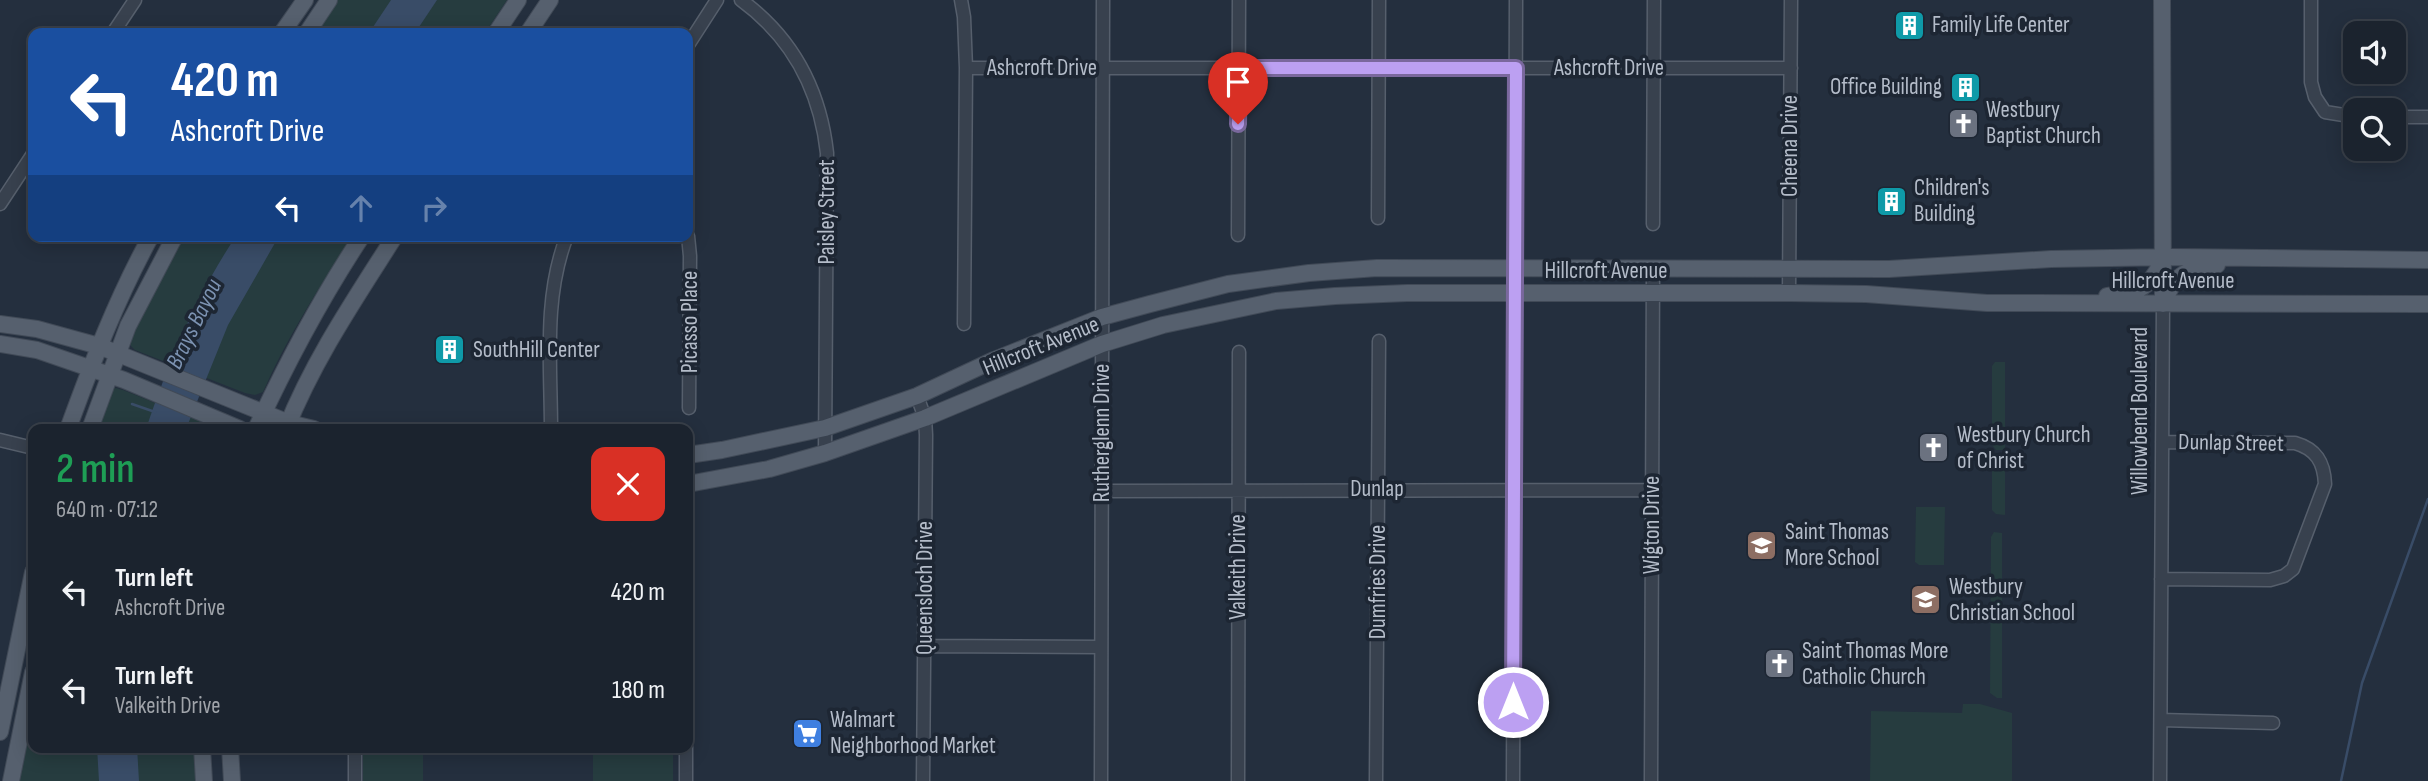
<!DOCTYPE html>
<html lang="en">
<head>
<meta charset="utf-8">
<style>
  body { margin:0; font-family:"Sofia Sans Condensed",sans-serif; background:#242b36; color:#f1f3f6; height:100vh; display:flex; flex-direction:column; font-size:26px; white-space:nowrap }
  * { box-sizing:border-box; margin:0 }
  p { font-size:23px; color:#a0a4aa }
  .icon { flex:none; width:38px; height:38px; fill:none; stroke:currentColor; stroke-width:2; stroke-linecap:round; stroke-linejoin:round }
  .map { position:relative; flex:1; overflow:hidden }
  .panel { position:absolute; left:28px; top:424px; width:665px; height:329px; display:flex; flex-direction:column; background:#1b232e; border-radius:14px; box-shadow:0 4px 18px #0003,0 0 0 2px #39404a }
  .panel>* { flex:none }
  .guide { position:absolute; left:28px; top:28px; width:665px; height:214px; border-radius:14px; box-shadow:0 4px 18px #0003,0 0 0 2px #39404a; background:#1a4fa0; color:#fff; overflow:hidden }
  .buttons { position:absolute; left:2343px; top:21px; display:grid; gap:14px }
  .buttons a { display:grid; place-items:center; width:63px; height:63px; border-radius:14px; background:#1b232e; box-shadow:0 4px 18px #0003,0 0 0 2px #39404a; font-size:35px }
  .pin { position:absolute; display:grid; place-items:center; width:60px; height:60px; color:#fff; margin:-72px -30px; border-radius:50% 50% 50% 0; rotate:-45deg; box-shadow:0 0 7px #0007 }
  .pin .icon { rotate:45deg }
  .me { position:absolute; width:77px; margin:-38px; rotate:0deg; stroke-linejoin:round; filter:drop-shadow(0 0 5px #0008) }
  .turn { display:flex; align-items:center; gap:24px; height:147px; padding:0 28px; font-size:32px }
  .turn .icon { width:91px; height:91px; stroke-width:2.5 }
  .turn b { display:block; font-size:49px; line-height:60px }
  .lanes { display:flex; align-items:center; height:66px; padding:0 28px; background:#0003; justify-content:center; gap:35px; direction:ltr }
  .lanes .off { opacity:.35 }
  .round { display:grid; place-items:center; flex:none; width:74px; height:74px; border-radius:14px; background:#242b36 }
  .summary { display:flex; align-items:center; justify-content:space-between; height:119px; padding:0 28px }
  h1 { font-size:42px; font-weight:600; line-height:52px; color:#1e9e55 }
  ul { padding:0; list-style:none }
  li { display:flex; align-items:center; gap:21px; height:98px; padding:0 28px }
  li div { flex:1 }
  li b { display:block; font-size:26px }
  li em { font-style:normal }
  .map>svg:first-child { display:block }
  .green { fill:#263c3f }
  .water { fill:#394c67 }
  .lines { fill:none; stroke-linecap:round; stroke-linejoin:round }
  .stream { stroke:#394c67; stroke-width:2.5 }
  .minor-casing { stroke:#565f6c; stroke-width:15 }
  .major-casing { stroke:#414a57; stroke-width:18 }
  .minor { stroke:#38414e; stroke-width:12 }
  .major { stroke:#56606e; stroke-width:16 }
  .route-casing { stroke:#7a689d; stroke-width:18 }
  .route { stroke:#bca0f2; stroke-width:12 }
  .labels { text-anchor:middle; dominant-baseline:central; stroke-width:7; stroke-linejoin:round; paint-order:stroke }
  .poi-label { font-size:23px; fill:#b4bcc9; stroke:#1d2633; text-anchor:start }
  .street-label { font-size:23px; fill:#b4bcc9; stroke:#1d2633 }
  .water-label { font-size:24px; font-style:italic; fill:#7c92b1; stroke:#1d2633 }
</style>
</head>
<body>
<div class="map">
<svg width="2428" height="781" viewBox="0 0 2428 781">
  <rect width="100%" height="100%" fill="#242f3e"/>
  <!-- green -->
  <path class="green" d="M334,0H507L485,33H312Z
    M180,236H353C320,286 287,337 263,392L255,395L245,393L135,350L131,346L129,338Z
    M1995,362H2005V450H1996L1992,445V366Z
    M116,388L123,390L220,429H95L113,389Z
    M1994,460H2005V515L1996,514L1992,510V464Z
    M1916,507H1945L1944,565H1919L1915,562Z
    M1994,532L2002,533V698H1997L1990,693L1991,537Z
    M33,702V747H194L196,781H17Z
    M1963,704H1980L2012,713V781H1870L1871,711L1962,713Z
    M363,747H423V781H363Z
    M593,747H673V781H593Z"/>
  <!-- water -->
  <path class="water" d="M391,0H437L415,33H369Z
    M236,236H279L228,325L186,429H146C170,359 195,298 236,236Z
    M97,747H137L139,781H99Z"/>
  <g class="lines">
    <!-- stream -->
    <path class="stream" d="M132,404L155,412
      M2341,781L2362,683L2428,499"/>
    <defs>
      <path id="minor" d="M741,0C793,38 820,90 827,153L825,453
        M961,0L964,17L966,68L964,324
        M2311,0V82L2315,97L2325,112L2356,117
        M113,33L135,0
        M688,45L717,0
        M966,68H1791
        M2394,117H2428
        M0,204L33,154
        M1378,218L1379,0
        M1653,224L1654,0
        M1238,235L1239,0
        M688,236L690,256L689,408
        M1789,293L1791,0
        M917,396L925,418L926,435L923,781
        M551,429C551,365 543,297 567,236
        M0,440L33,448
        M1102,491L1652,490
        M2161,579L2270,580L2284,576L2293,569L2325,484C2324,462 2316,449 2295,443L2162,442
        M925,646L1101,647
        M2161,720L2273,723
        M355,747V781
        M686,781V747
        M1101,781L1103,0
        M1238,781L1239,352
        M1376,781L1379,341
        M1513,781L1516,0
        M1651,781L1653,269
        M2160,781L2163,304"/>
      <path id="major" d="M2162,0L2163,304
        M282,33L305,0
        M307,33L329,0
        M496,33L518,0
        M528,33L550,0
        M2107,296C2135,293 2149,290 2161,263
        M2165,300C2175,272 2190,269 2217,265
        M0,324L37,329L99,346L289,423L314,429
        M0,344L37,350L124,380L240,429
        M68,429C92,363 117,298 151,236
        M90,429L128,326L175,236
        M256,429C287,362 321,298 362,236
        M286,429C314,359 355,299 395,236
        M688,455L722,450L825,428L917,396L994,360L1102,317L1150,304L1228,284L1309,273L1377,268L1889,269L2051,259L2171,257L2428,260
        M688,484L769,469L825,453L925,418L1102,344L1163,325L1276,301L1335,296L1407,293H1789L1866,294L1987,303L2428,304
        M0,732L33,572
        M202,747L204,781
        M230,747L232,781
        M11,781L33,672"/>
    </defs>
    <!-- minor casing -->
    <use href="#minor" class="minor-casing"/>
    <!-- major casing -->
    <use href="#major" class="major-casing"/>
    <!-- minor -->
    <use href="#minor" class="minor"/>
    <!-- major -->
    <use href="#major" class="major"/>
  </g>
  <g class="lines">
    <defs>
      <path id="route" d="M1238,124L1239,68H1516L1513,702"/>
    </defs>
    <!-- route casing -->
    <use href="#route" class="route-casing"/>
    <!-- route -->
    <use href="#route" class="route"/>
  </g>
  <!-- icons -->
  <defs>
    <symbol id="building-square" viewBox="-11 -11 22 22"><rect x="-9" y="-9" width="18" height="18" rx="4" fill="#0f9aa8" stroke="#1d2633"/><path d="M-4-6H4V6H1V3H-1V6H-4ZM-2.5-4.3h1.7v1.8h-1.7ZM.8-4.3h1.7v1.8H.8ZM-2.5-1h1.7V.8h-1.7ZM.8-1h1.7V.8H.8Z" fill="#fff"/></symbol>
    <symbol id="church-square" viewBox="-11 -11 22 22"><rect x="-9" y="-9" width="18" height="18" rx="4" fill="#6b7280" stroke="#1d2633"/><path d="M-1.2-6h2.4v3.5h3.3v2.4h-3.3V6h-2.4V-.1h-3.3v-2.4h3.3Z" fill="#fff"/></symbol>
    <symbol id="school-square" viewBox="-11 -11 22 22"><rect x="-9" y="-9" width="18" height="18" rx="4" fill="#8d6e63" stroke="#1d2633"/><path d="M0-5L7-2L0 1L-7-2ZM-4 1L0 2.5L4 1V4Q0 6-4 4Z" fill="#fff"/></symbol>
    <symbol id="supermarket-square" viewBox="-11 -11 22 22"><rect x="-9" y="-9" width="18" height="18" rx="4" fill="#3f7fe0" stroke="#1d2633"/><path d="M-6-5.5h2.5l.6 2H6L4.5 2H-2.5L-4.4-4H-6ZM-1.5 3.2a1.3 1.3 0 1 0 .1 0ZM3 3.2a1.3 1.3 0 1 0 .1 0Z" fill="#fff"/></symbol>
  </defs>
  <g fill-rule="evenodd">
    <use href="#building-square" x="1892" y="8" width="35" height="35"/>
    <use href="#building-square" x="1948" y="70" width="35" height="35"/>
    <use href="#church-square" x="1946" y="106" width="35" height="35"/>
    <use href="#building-square" x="1874" y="184" width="35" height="35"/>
    <use href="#building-square" x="432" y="332" width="35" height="35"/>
    <use href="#church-square" x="1916" y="430" width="35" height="35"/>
    <use href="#school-square" x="1744" y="528" width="35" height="35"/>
    <use href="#school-square" x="1908" y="582" width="35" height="35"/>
    <use href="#church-square" x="1762" y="646" width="35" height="35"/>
    <use href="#supermarket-square" x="790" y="716" width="35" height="35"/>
  </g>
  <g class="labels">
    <!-- poi labels -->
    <g class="poi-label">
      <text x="1932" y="25">Family Life Center</text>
      <text x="1942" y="87" text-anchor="end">Office Building</text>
      <text x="1986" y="110">Westbury<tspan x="1986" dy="26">Baptist Church</tspan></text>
      <text x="1914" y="188">Children's<tspan x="1914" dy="26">Building</tspan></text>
      <text x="473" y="350">SouthHill Center</text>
      <text x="1957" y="435">Westbury Church<tspan x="1957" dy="26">of Christ</tspan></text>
      <text x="1785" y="532">Saint Thomas<tspan x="1785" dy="26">More School</tspan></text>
      <text x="1949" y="587">Westbury<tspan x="1949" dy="26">Christian School</tspan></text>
      <text x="1802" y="651">Saint Thomas More<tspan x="1802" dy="26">Catholic Church</tspan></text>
      <text x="830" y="720">Walmart<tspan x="830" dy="26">Neighborhood Market</tspan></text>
    </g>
    <!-- street labels -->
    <g class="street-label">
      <text x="1042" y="68">Ashcroft Drive</text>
      <text x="1609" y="68">Ashcroft Drive</text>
      <text transform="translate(1790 146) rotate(-90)">Cheena Drive</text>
      <text transform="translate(827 212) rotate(-90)">Paisley Street</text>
      <text x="1606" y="271">Hillcroft Avenue</text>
      <text x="2173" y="281">Hillcroft Avenue</text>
      <text transform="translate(690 322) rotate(-90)">Picasso Place</text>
      <text transform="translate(1041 346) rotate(-22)">Hillcroft Avenue</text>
      <text transform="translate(2140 411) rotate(-90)">Willowbend Boulevard</text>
      <text transform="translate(1102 433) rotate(-90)">Rutherglenn Drive</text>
      <text transform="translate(2231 443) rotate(1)">Dunlap Street</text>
      <text x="1377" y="489">Dunlap</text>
      <text transform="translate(1652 525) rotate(-90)">Wigton Drive</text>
      <text transform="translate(1238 567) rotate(-90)">Valkeith Drive</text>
      <text transform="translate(1378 582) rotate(-90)">Dumfries Drive</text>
      <text transform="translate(925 588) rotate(-90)">Queensloch Drive</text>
    </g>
    <!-- water labels -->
    <g class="water-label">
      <text transform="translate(194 324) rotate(-64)">Brays Bayou</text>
    </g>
  </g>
</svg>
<div class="buttons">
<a><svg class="icon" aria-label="sound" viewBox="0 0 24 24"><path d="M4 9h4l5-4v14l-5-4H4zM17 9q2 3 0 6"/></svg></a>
<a><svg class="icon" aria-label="search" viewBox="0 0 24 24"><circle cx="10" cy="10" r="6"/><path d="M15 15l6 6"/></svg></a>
</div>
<div class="pin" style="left:1238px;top:124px;background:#d93025"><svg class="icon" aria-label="arrive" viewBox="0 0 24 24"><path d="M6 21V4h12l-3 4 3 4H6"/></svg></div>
<svg class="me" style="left:1513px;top:702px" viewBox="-20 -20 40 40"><circle r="17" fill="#bca0f2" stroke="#fff" stroke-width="3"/><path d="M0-11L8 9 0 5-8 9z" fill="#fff"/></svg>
<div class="guide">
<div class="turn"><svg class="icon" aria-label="left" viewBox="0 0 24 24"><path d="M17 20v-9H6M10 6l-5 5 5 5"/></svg><div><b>420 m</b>Ashcroft Drive</div></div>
<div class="lanes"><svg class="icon" aria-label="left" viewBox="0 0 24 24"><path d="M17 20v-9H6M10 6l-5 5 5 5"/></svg><svg class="icon off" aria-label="ahead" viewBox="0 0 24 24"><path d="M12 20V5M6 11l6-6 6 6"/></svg><svg class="icon off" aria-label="right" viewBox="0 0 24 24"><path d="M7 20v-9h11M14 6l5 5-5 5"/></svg></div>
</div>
<section class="panel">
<div class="summary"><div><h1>2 min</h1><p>640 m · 07:12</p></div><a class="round" style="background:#d93025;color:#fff"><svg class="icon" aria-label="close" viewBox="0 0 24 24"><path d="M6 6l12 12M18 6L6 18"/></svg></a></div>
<ul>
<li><svg class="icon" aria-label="left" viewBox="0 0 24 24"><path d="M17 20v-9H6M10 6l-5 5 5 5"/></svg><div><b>Turn left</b><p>Ashcroft Drive</p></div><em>420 m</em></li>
<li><svg class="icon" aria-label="left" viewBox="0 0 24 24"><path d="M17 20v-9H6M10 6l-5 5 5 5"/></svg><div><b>Turn left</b><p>Valkeith Drive</p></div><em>180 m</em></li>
</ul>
</section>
</div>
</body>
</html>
